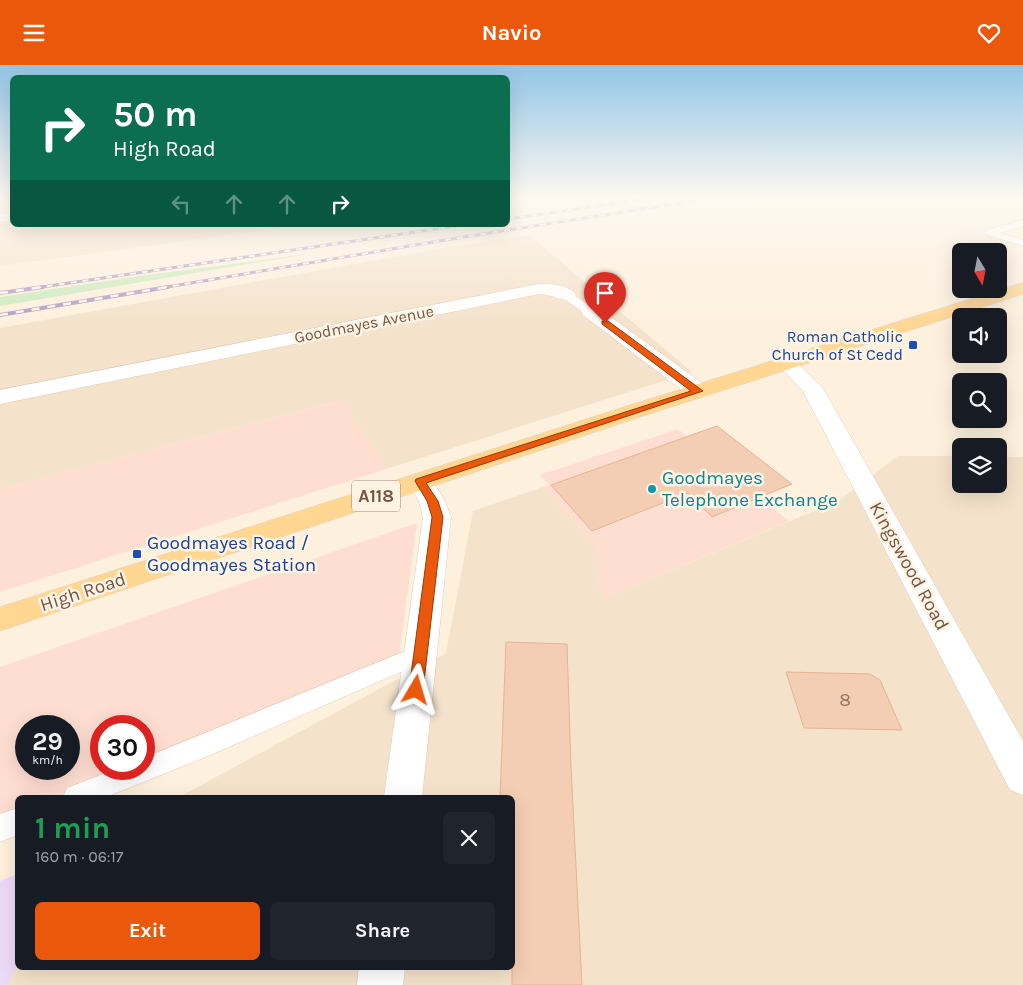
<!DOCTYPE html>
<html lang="en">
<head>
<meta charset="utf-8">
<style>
  body { margin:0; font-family:Karla,sans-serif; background:#20242c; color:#f1f3f6; height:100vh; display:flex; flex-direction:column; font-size:19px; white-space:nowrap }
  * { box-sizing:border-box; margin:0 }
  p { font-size:16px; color:#9ea1a6 }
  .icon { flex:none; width:28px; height:28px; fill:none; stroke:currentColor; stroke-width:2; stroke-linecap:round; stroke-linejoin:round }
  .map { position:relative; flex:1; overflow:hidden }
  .panel { position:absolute; left:15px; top:730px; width:500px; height:175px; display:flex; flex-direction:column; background:#171b24; border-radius:8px; box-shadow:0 5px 20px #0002 }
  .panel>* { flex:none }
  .hud { position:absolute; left:10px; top:10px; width:500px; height:152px; border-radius:8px; box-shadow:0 5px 20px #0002; background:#0b6e4f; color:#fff; overflow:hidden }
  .needle { width:32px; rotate:170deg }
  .tools { position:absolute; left:952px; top:178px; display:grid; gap:10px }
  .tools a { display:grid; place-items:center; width:55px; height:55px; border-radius:8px; background:#171b24; box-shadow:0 5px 20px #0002; font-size:25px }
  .speed { position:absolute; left:15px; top:650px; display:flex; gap:10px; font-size:25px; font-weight:700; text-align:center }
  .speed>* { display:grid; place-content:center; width:65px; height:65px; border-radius:50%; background:#171b24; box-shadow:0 5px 20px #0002; line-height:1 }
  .speed small { font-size:12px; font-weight:400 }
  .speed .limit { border:8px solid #d22; background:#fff; color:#111 }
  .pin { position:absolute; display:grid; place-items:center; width:42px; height:42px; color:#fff; margin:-51px -21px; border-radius:50% 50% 50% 0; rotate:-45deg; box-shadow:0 0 5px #0007 }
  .pin .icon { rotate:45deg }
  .me { position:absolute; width:55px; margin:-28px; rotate:7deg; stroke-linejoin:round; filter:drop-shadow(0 0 4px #0008) }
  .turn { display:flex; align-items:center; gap:18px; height:105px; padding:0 20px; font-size:22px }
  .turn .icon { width:65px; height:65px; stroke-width:2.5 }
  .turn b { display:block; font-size:35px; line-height:42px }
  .lanes { display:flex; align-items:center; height:48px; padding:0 20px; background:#0003; justify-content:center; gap:25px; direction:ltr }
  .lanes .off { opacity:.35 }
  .round { display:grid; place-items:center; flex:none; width:52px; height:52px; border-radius:8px; background:#20242c }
  .headline { display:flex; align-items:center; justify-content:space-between; height:85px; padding:0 20px }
  h1 { font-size:30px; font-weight:700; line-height:38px; color:#1e9e55 }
  .action { display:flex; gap:10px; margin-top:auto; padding:10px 20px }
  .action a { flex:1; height:58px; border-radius:8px; background:#ea580c; color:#fff; font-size:20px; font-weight:700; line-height:58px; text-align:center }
  .action a+a { background:#20242c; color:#f1f3f6 }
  header { display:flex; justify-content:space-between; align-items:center; height:65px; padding:0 20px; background:#ea580c; color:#fff; font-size:22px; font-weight:700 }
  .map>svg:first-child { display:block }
  .residential { fill:#f4e2cb }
  .commercial { fill:#feded0; fill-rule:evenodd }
  .education { fill:#eddaf8 }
  .green { fill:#ceeabc }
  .building { fill:#f3cdb4; stroke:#e6b394 }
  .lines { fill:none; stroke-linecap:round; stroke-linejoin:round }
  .lane-casing { stroke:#e0ccb9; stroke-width:1 }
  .street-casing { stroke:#e0ccb9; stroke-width:1 }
  .primary-casing { stroke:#ddd6d2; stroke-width:1 }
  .lane { fill:#fff; fill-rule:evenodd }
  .street { fill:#fff; fill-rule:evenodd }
  .primary { fill:#ffd692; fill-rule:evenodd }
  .rail-far1-casing { stroke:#b29dc5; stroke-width:3 }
  .rail-casing { stroke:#b29dc5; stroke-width:4 }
  .rail-far1 { stroke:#fff4e4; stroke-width:2; stroke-dasharray:6; stroke-linecap:butt }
  .rail { stroke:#fff4e4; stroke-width:2.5; stroke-dasharray:8; stroke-linecap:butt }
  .route { fill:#ea580c; stroke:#983908 }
  .transit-dot { fill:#1a4fb4; stroke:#fff4e4; stroke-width:2 }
  .culture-dot { fill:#0f9aa8; stroke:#fff4e4; stroke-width:2 }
  .labels { text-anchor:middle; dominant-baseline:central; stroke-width:5; stroke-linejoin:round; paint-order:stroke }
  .far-street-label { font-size:16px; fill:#725545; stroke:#fff4e4 }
  .far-transit-label { font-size:16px; fill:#164399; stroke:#fff4e4; text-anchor:end }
  .shield { fill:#fff4e4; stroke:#9c8575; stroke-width:1 }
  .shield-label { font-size:18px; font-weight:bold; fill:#725545 }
  .culture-label { font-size:19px; fill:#0d838f; stroke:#fff4e4; text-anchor:start }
  .transit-label { font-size:19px; fill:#164399; stroke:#fff4e4; text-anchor:start }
  .street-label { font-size:19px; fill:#725545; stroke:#fff4e4 }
  .near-number-label { font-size:19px; fill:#927361 }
</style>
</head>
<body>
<header><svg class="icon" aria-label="menu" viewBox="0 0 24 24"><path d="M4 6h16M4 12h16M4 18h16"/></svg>Navio<svg class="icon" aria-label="heart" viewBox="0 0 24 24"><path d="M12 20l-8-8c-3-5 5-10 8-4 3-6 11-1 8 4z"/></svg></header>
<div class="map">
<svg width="1023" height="920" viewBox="0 0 1023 920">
  <rect width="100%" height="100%" fill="#fdf0dd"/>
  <!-- residential -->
  <path class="residential" d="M12,154V160H303L0,201V158Z
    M529,170L692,307L386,404L341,335L0,424V263L426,186Z
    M898,391H961V419H999V392H1023V920H0L17,815L18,902H512V732H179L446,588L473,446L543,422L595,480L600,525L606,533L838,436Z"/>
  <!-- commercial -->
  <path class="commercial" d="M342,335L386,404L0,527V424Z
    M678,364L789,456L606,533L600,525L595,480L543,422L549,420L540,410Z
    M417,458L397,606L89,732H18L17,762L0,769V602ZM26,661H69V704H26ZM101,661H144V704H101Z"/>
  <!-- education -->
  <path class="education" d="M17,809V900L8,920H0V816Z"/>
  <!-- green -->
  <path class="green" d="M314,188L0,241V232L140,211Z"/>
  <!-- building -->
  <path class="building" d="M717,361L792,419L712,452L688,428L592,466L551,420Z
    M506,577L567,579L571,702L582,920H512V732H500Z
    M786,607L870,609L880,615L902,665L804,663Z"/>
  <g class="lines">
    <defs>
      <path id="lane" d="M1023,155V161L1000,168L1023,175V181L987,170L986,168L987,165Z
        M567,226L594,243L596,246L594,249H586L563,233L561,230L563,227Z
        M420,580L428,583L431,589L428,595L208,691L106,732H63L67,723L116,704H144V693Z
        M18,743V770L0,777V749Z"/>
      <path id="street" d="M12,147V155L0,157V149Z
        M539,219C551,219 569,219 576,230L573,234C562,237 551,229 539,229L0,339V325Z
        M590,240L597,242L706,321L709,326L706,331L698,333L690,331L583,250L581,246L583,242Z
        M786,292L793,294L823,323L1023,676V730L1010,725L803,326L776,298L779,294Z
        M420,408L429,410L445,436L451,452L422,732H384L423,452L419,436L407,416L411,410Z
        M359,902H405L403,920H357Z"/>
      <path id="primary" d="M1023,218V229L640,352L0,566V542L624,342Z"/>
    </defs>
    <!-- lane casing -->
    <use href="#lane" class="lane-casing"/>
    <!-- street casing -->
    <use href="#street" class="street-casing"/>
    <!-- primary casing -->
    <use href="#primary" class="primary-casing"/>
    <!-- lane -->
    <use href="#lane" class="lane"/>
    <!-- street -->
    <use href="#street" class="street"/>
    <!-- primary -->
    <use href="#primary" class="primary"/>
    <defs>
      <path id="rail-far1" d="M508,154L657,132
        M35,223L463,160
        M161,223L445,175L718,132"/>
      <path id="rail" d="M0,228L43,222
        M0,250L168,222"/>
    </defs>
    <!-- rail-far1 casing -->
    <use href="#rail-far1" class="rail-far1-casing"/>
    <!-- rail casing -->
    <use href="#rail" class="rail-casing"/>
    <!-- rail-far1 -->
    <use href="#rail-far1" class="rail-far1"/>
    <!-- rail -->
    <use href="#rail" class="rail"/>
  </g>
  <!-- sky -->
  <linearGradient id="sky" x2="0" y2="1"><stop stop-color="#92c5e7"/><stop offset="0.51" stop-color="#fef8f0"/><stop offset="1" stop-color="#fef8f0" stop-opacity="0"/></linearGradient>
  <rect width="1023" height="260" fill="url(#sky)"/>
  <!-- route -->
  <path class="route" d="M602,256H608L703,326L426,418L438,436L443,452L423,625L421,630L416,631L411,630L409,625L432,452L427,436L415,416L416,414L691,326L602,259Z"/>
  <!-- markers -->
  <g class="transit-dot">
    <rect x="908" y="275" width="10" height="10" rx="2.5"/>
    <rect x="132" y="484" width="10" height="10" rx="2.5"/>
  </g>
  <circle class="culture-dot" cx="652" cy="424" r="5"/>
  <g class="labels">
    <!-- far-street labels -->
    <g class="far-street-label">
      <text transform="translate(364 259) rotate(-11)">Goodmayes Avenue</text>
    </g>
    <!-- far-transit labels -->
    <g class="far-transit-label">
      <text x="903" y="271">Roman Catholic<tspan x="903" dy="18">Church of St Cedd</tspan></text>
    </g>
    <!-- shield labels -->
    <rect class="shield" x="352" y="415.5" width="48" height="31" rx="4"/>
    <g class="shield-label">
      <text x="376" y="431">A118</text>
    </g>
    <!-- culture labels -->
    <g class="culture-label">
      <text x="662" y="413">Goodmayes<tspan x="662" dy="22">Telephone Exchange</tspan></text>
    </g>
    <!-- transit labels -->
    <g class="transit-label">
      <text x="147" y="478">Goodmayes Road /<tspan x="147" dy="22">Goodmayes Station</tspan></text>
    </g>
    <!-- street labels -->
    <g class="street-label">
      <text transform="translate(909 501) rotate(61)">Kingswood Road</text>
      <text transform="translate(83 527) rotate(-18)">High Road</text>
    </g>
    <!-- near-number labels -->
    <g class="near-number-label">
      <text x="845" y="635">8</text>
    </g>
  </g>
</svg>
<div class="tools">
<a><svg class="needle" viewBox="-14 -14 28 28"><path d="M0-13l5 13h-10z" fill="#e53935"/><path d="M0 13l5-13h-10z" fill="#9ea1a6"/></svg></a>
<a><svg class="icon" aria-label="sound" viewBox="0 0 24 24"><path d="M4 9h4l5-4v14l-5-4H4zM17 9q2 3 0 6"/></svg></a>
<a><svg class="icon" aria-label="search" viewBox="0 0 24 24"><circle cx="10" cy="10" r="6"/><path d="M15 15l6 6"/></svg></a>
<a><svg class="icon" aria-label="layers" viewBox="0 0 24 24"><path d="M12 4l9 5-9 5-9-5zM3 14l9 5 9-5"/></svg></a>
</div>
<div class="speed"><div>29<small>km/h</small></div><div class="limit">30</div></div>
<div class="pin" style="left:605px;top:258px;background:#d93025"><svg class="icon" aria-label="arrive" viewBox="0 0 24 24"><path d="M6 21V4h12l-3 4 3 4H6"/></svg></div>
<svg class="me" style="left:416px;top:625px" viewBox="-20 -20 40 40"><path d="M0-17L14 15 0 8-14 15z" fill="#ea580c" stroke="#fff" stroke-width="4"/></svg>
<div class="hud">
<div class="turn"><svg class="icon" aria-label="right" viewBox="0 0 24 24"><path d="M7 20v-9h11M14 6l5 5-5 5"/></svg><div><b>50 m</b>High Road</div></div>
<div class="lanes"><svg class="icon off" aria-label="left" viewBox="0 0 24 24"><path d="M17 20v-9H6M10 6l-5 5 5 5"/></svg><svg class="icon off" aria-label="ahead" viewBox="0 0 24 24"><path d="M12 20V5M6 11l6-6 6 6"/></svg><svg class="icon off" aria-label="ahead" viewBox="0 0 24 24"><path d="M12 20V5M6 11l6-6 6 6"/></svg><svg class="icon" aria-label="right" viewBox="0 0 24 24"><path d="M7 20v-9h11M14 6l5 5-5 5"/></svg></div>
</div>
<section class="panel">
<div class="headline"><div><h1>1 min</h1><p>160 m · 06:17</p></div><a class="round"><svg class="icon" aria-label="close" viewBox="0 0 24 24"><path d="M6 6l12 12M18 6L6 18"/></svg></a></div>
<div class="action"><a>Exit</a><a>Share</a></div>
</section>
</div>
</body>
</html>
